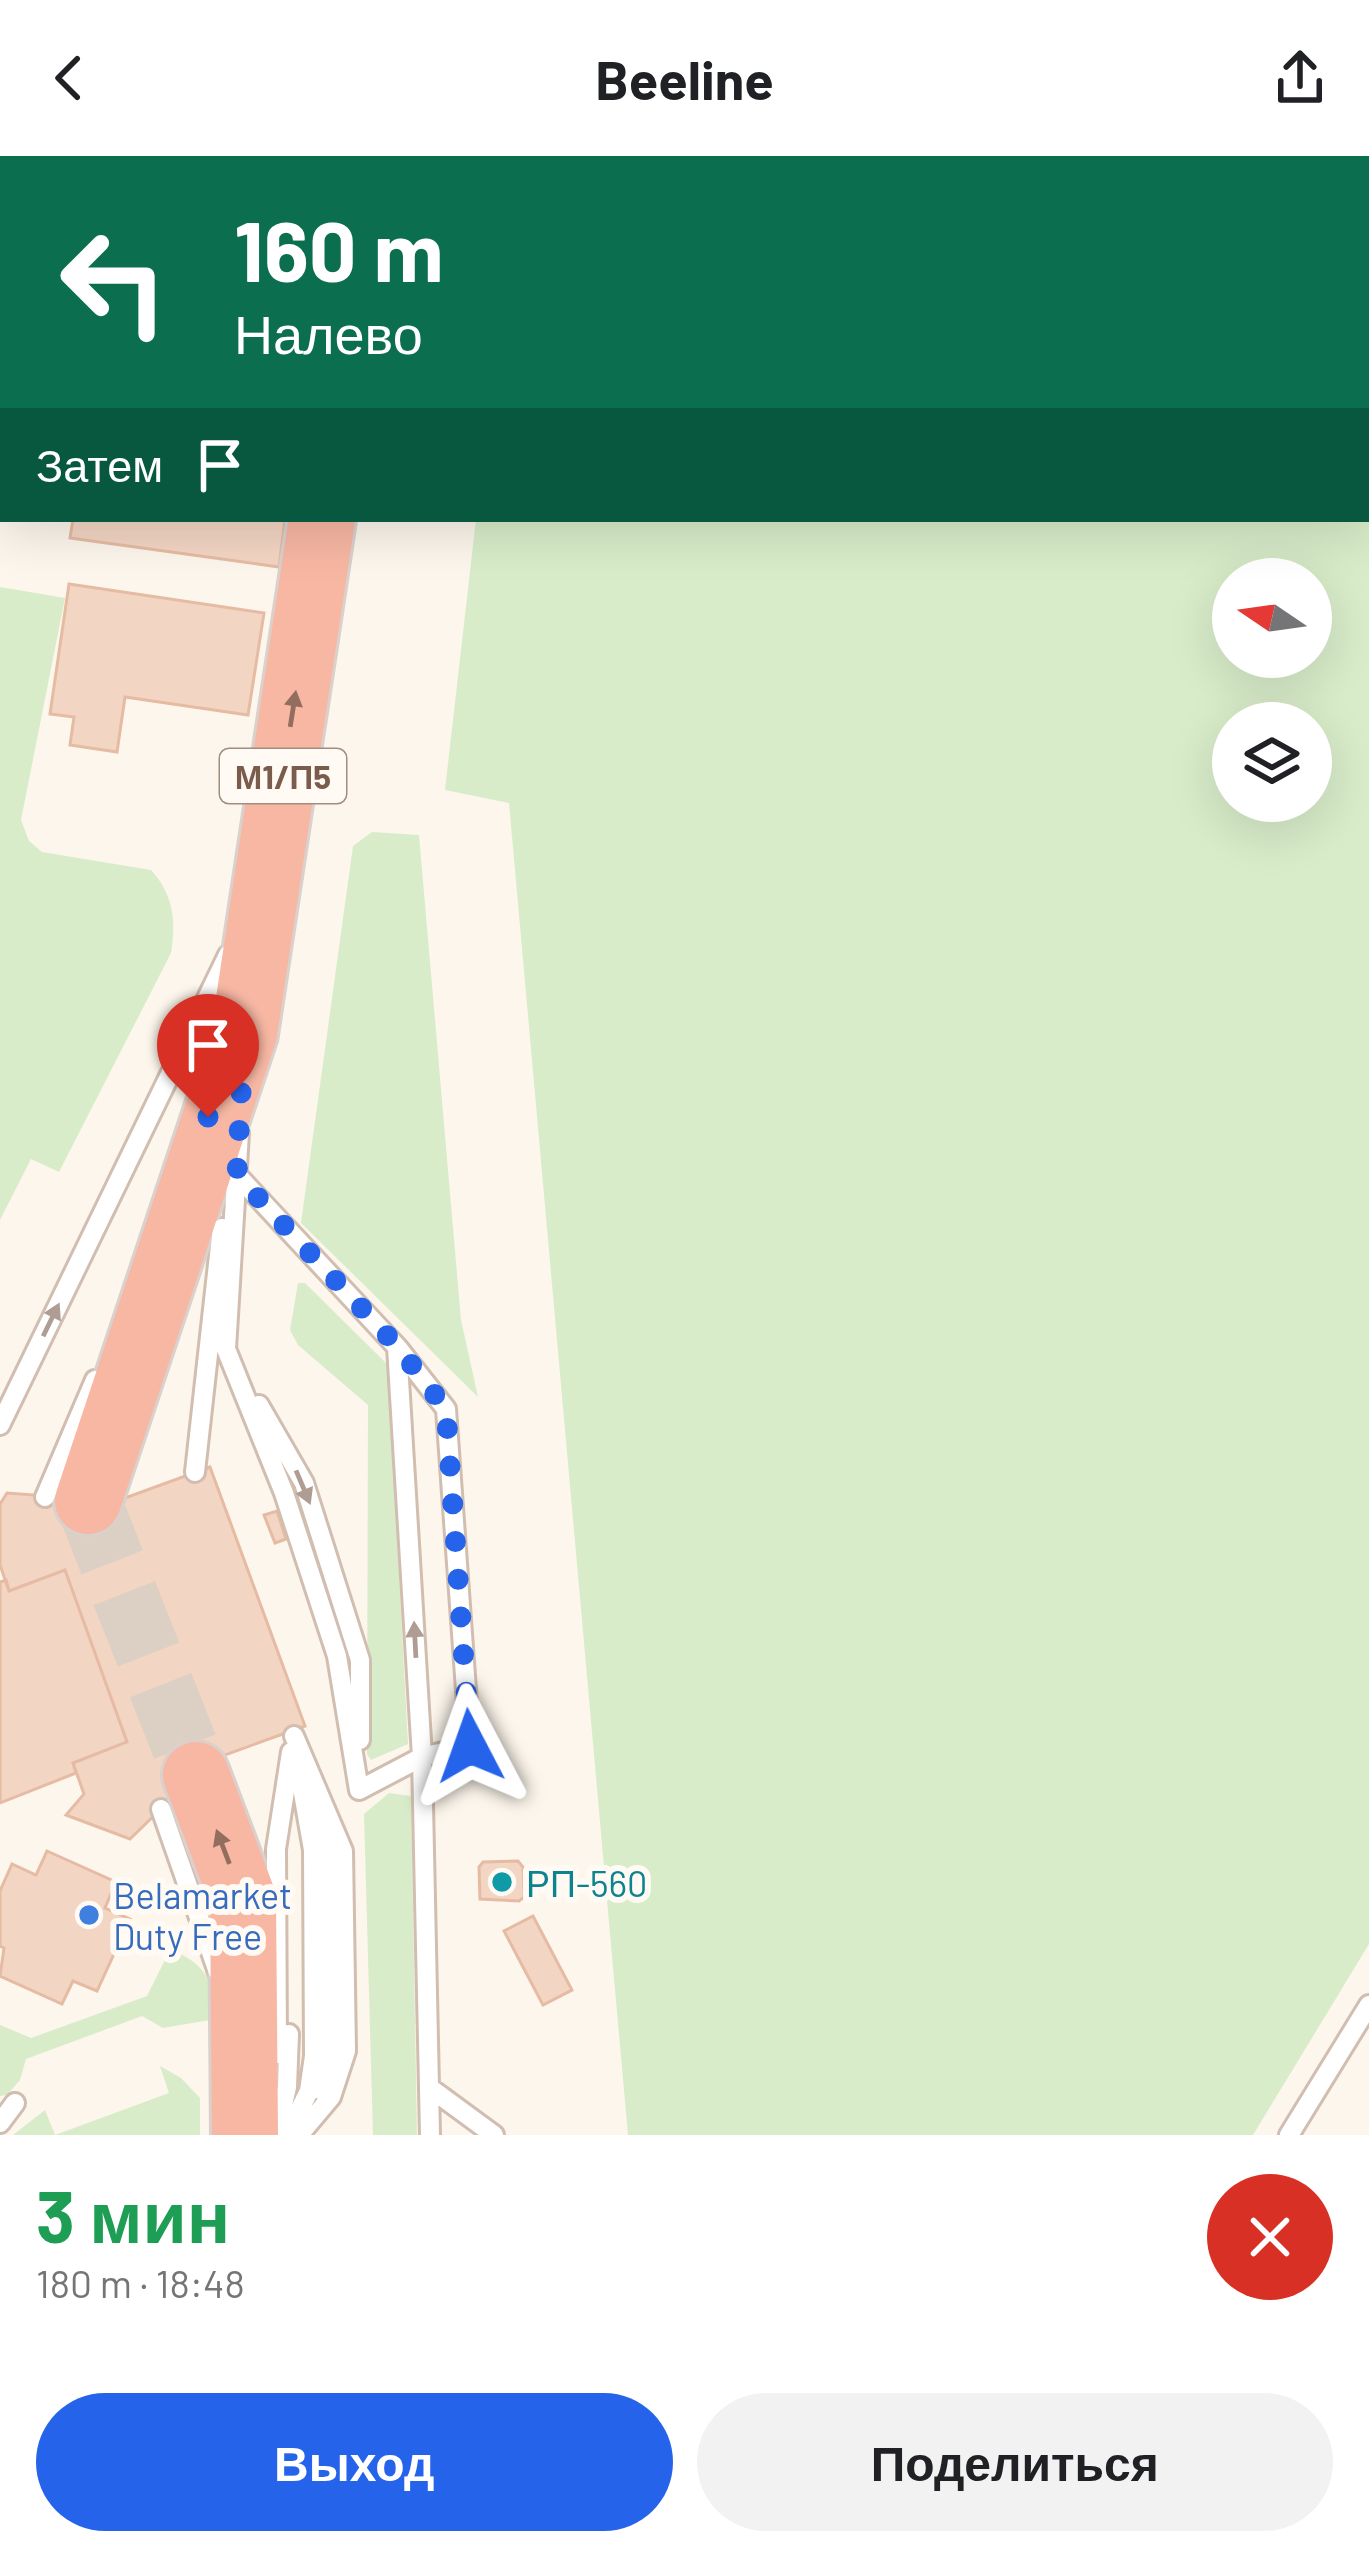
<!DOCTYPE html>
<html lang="ru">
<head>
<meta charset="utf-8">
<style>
  body { margin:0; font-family:Barlow,sans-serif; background:#f2f2f2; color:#202124; height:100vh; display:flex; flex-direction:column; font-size:45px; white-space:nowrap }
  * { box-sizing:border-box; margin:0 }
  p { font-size:39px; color:#757577 }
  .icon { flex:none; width:66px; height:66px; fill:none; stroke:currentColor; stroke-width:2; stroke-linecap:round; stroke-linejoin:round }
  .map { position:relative; height:1979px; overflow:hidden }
  .details { display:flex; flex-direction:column; background:#fff; flex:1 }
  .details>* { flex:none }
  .top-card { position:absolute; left:0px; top:0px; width:1371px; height:366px; box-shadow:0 12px 48px #0002; background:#0b6e4f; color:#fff; overflow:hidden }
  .needle { width:78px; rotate:283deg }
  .tools { position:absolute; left:1212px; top:402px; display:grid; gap:24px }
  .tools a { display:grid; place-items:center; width:120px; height:120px; border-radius:50%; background:#fff; box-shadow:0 12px 48px #0002; font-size:60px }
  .pin { position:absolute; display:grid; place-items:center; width:102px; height:102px; color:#fff; margin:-123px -51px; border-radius:50% 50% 50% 0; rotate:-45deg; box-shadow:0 0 12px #0007 }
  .pin .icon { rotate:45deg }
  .me { position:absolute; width:132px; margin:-66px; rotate:356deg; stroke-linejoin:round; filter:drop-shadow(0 0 9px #0008) }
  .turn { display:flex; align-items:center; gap:42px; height:252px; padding:0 36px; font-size:54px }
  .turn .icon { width:156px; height:156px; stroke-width:2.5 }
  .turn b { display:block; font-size:84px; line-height:102px }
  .then { display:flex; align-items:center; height:114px; padding:0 36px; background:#0003; gap:24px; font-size:45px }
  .round { display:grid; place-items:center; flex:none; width:126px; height:126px; border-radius:63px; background:#f2f2f2 }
  .overview { display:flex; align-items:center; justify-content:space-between; height:204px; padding:0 36px }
  h1 { font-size:72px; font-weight:700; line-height:90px; color:#1e9e55 }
  .action { display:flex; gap:24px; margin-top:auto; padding:24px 36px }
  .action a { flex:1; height:138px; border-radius:72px; background:#2563eb; color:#fff; font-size:48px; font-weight:700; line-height:138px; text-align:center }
  .action a+a { background:#f2f2f2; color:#202124 }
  header { display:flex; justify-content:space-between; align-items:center; height:156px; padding:0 36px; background:#fff; font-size:54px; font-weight:700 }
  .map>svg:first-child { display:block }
  .green { fill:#d8ecc9; fill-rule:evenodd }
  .building { fill:#f3d5c3; stroke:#e6bba3; stroke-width:3 }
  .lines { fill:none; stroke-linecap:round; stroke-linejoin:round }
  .highway-tunnel { stroke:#dcd0c4; stroke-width:66; stroke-dasharray:66 33; stroke-linecap:butt }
  .lane-casing { stroke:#d1beb0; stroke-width:24 }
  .highway-casing { stroke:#dad1cd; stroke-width:72 }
  .lane { stroke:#fff; stroke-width:18 }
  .highway { stroke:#f7b7a3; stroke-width:66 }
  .oneway { fill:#936e5e }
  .oneway2 { fill:#af9d94 }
  .route { stroke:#2563eb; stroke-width:21; stroke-dasharray:0 37.8 }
  .culture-dot { fill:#0f9aa8; stroke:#fffaf3; stroke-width:4.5 }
  .shop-dot { fill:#3f7fe0; stroke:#fffaf3; stroke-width:4.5 }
  .labels { text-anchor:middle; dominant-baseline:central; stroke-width:12; stroke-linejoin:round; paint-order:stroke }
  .shield { fill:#fffaf3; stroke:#a28b7f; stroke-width:3 }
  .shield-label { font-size:33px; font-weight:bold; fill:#7a5c4d }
  .culture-label { font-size:36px; fill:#0d838f; stroke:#fffaf3; text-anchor:start }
  .shop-label { font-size:36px; fill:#366cbe; stroke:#fffaf3; text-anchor:start }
</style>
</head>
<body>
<header><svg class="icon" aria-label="back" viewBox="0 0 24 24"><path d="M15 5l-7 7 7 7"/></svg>Beeline<svg class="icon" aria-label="share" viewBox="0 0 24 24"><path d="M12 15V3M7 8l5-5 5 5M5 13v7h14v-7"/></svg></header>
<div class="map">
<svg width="1369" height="1979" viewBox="0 0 1369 1979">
  <rect width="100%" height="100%" fill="#fdf6ec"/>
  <!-- green -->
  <path class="green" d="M517,0H1369V1788L1253,1979H628L509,647L445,634L476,363H1368V3ZM1233,423H1311V501H1233ZM1233,567H1311V645H1233Z
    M0,431L65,442L21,664L29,685L42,696L151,714C174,739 176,766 171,797L59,1016L31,1003L0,1064Z
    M372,676L419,679L461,1164L478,1241L301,1067L353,690Z
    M298,1127H305L388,1209L408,1588L371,1604L367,1598L368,1249L298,1189L290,1174Z
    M389,1637L411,1640L417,1979H373L364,1658Z
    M170,1794C201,1804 223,1830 210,1864L163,1872L142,1860L26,1903L20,1924L7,1939L0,1940V1869L31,1882L147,1840Z
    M160,1910L181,1922L200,1942V1979H13L45,1954L55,1979L169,1937Z"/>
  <!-- building -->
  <path class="building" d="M73,363H285L279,411L70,382Z
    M69,428L264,457L248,559L125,541L117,596L70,589L74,561L50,558Z
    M210,1311L305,1570L211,1604L130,1683L66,1659L84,1638L73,1607L127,1586L65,1414L9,1435L0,1409V1348L7,1337L117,1345Z
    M277,1355L286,1383L275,1387L264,1359Z
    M65,1414L127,1586L73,1607L76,1617L0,1647V1426L6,1424L9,1435Z
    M47,1695L116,1726L105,1752L130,1763L97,1835L73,1825L62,1848L0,1820L4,1792L0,1790V1735L12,1708L36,1719Z
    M518,1705L523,1711L524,1741L519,1745L480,1743L479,1711L483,1706Z
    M533,1760L572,1834L543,1849L504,1775Z"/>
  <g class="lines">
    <!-- highway-tunnel -->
    <path class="highway-tunnel" d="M88,1345L196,1619"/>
    <defs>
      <path id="lane" d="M0,344L3,340
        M239,977L226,1193L284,1337L337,1500L359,1634
        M237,1019L397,1191L422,1601L430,1979
        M259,1249L304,1327L360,1504V1584
        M0,1269L228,799
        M195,1316L222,1072
        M45,1341L95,1224
        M294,1580L343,1695L346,1895L331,1941L299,1979
        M359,1634L422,1601L470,1590L446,1253L398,1192
        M161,1653L218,1816
        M317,1659L329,1702L331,1899L322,1935
        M277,1898L276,1693L291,1596
        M430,1932L494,1979
        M0,1967L15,1947
        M276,1979L287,1931L289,1878
        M287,1979L309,1935L314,1900L313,1694L298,1608
        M1289,1979L1369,1849"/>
      <path id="highway" d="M250,3L252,0
        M376,3L377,0
        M0,303L3,300
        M88,1345L244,877L322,363
        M196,1619L243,1743L245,1979"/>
    </defs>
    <!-- lane casing -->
    <use href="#lane" class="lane-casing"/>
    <!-- highway casing -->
    <use href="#highway" class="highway-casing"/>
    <!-- lane -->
    <use href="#lane" class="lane"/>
    <!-- highway -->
    <use href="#highway" class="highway"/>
  </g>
  <!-- one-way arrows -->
  <defs><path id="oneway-solid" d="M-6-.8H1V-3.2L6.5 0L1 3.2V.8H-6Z" transform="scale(3)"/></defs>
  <g class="oneway">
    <use href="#oneway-solid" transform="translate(293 553) rotate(-81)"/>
    <use href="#oneway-solid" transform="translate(223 1691) rotate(-111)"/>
  </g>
  <g class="oneway2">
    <use href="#oneway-solid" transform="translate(51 1164) rotate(-64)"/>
    <use href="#oneway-solid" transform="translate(303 1331) rotate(67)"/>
    <use href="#oneway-solid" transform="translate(415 1484) rotate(-93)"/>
  </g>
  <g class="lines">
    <!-- route -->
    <path class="route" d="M208,961L244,877L237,1019L398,1191L446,1253L470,1590"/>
  </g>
  <!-- markers -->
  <circle class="culture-dot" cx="502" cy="1726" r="12"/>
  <circle class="shop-dot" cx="89" cy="1759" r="12"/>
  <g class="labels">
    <!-- shield labels -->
    <rect class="shield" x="220" y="593" width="126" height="54" rx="9"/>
    <g class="shield-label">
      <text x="283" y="620">М1/П5</text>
    </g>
    <!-- culture labels -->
    <g class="culture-label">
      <text x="526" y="1726">РП-560</text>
    </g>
    <!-- shop labels -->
    <g class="shop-label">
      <text x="113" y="1738">Belamarket<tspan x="113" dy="41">Duty Free</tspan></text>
    </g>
  </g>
</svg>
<div class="tools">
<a><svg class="needle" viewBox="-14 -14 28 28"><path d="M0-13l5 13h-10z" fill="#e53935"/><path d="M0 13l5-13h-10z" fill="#757577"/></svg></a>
<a><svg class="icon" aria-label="layers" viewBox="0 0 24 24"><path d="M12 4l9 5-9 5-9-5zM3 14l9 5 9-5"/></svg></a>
</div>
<div class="pin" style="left:208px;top:961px;background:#d93025"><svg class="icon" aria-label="arrive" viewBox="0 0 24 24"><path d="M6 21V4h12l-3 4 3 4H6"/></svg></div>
<svg class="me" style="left:470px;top:1590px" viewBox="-20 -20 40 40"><path d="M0-17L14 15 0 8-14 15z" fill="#2563eb" stroke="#fff" stroke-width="4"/></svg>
<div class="top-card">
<div class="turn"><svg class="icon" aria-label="left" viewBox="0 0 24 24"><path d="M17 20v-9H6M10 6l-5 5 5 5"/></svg><div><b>160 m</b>Налево</div></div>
<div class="then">Затем<svg class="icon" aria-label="arrive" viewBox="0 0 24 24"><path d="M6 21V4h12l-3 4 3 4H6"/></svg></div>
</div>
</div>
<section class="details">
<div class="overview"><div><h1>3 мин</h1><p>180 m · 18:48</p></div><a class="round" style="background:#d93025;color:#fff"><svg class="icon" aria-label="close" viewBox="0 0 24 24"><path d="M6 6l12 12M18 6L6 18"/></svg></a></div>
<div class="action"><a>Выход</a><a>Поделиться</a></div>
</section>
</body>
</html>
